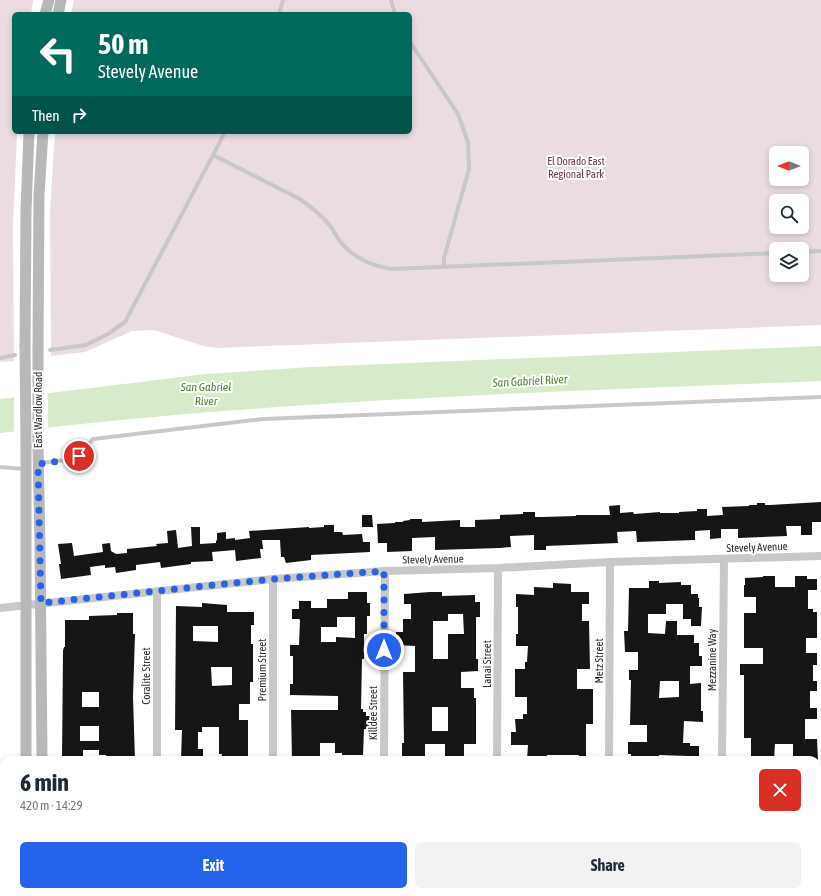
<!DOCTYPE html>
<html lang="en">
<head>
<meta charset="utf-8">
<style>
  body { margin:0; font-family:"Asap Condensed",sans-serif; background:#f2f2f3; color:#1f2937; height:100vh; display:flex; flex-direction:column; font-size:15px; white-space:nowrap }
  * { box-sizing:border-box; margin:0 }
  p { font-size:13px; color:#747a83 }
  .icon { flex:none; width:22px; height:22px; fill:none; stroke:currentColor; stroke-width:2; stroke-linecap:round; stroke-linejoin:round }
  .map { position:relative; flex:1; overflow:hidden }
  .side { position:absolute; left:0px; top:756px; width:821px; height:140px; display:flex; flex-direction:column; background:#fff; border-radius:12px 12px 0 0; box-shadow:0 2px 6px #0003 }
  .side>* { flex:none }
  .banner { position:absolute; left:12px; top:12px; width:400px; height:122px; border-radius:6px; box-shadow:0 2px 6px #0003; background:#00695c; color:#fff; overflow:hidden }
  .needle { width:26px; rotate:270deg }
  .controls { position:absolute; left:769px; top:146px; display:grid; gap:8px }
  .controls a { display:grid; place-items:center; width:40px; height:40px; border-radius:6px; background:#fff; box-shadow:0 2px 6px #0003; font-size:20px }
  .pin { position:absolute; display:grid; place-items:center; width:34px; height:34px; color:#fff; margin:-17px; border:2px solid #fff; border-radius:50%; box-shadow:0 1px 4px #0007 }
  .me { position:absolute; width:44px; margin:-22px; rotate:0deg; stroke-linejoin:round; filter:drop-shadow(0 0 3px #0008) }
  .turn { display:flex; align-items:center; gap:14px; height:84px; padding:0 20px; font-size:18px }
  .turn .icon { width:52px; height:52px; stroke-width:2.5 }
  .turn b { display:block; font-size:28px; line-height:34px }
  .then { display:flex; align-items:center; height:38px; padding:0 20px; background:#0003; gap:8px; font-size:15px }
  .round { display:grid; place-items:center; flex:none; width:42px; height:42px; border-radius:6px; background:#f2f2f3 }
  .head { display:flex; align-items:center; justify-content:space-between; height:68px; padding:0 20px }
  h1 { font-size:24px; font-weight:700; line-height:30px }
  .cta { display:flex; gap:8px; margin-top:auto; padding:8px 20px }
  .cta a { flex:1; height:46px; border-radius:6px; background:#2563eb; color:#fff; font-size:16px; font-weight:700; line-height:46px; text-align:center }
  .cta a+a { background:#f2f2f3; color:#1f2937 }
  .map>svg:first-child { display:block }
  .green { fill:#ebdce1; fill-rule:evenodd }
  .water { fill:#d7eac9 }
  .pier { fill:#fff }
  .building { fill:#151515; fill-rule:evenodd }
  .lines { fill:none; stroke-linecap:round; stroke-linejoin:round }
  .lane { stroke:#c8c8c8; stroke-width:4 }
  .street { stroke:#c8c8c8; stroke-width:8 }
  .secondary { stroke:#b8b8b8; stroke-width:11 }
  .secondary-bridge { stroke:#b8b8b8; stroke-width:11 }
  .route { stroke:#2563eb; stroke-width:7; stroke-dasharray:0 12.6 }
  .labels { text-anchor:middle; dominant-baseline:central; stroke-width:4; stroke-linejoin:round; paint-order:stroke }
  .park-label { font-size:11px; fill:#683d49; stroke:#fff }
  .street-label { font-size:11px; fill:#2e2e2e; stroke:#fff }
  .water-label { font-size:12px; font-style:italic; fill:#59813a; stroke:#fff }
</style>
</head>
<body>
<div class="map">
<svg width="821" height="896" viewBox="0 0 821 896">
  <rect width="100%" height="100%" fill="#fff"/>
  <!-- green -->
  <path class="green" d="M0,0H33L31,14H14V132H17V135L13,225L14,361L0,362Z
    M74,0H821V325L217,348L203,346L154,330L132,331L85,352L51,356L50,211L55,132H410V14H71ZM776,153H802V179H776ZM776,201H802V227H776ZM776,249H802V275H776Z"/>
  <!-- water -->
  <path class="water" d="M821,346V381C547,392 272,400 0,433V399L206,374L312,367Z"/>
  <!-- pier -->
  <path class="pier" d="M48,390V430L14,434V395Z"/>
  <!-- building -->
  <path class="building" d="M821,502V522H812V535H801V526H786L787,536L738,538V529H721V538L710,539V530L695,531V540L637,542L636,531L617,532L618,543L546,546V550H534V535L510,536L511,547L500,548L435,550V537L412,538V551L387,552V543H378L377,524L395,523V522H403V521L410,520V519H422V522L460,520V527H475V520L500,519V515L523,514V512H535V517H542L576,516V515H610L609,506L620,505V513L633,512L634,514L660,512V513H679V512L697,511V509H707V516L723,515L722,507L749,506V505H757V503H765V505H770Z
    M362,515H372L373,527H362Z
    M324,525H334V532H342L343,535L362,534L363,542H370V552L311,555V560L286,563L284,557H281L280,540H262L263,549H260L261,558L236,561L235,550L212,552L213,561L191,562V564L161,568L160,562L136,565V570L116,573L115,567L105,568V565L90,567L91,575L61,579L59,564H61L58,544L72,543L74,556L103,552L102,544L110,543L111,551L116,554L127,553V549L157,546L156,544L168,543L167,531L176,530L178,548L192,546L191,527H200V544L216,543V541L217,540V533L226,532V539L235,538V540L250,538L249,531L309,527V528L324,527Z
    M763,576H775V587H795V576H807V579H817V590H808V609H813V612H817V638H806V653H817V665H813V681H817V691H810V708H817V719H805V739H817L818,760H793V744H775L774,760H751V738H744V675H740V664H763V648H744V613H756V597H744V585H745V578L763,577Z
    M649,581H659V583L681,582V585H691V594H698V598H699V607H702L701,626H691V619H683V604H666V614H648V633L665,634L666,621H677V635H694V643H699V656H702V666H690V684L701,683V711H703V722L684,721L683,743H690V746H699V760H689V758H687L688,756L659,755V760H631V754H628V742H647V725H630L631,680H629V670H638V652H625L624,631H628L629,588H649ZM660,681H679V697L659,698Z
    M553,583L571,584V592H589V604H582V621H589L590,669H577V689H593V724H586V760H578L579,755H547V760H527L528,745H511V732H516L515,719H523V714H527V697H515V669H525V662H527L528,646H516V634H518V607H516V594L534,595V587L553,588Z
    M348,592H367V603H370V616H367V634H364V659H362L361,709H363V712H366V716H370V729H364L363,755H342V753H335V743H320V760H292L291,710H338V696L290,695V684H293V656H290V645H299L300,620L299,619H292V609H299V601H311V608H327V599H348ZM337,617H355V638L336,637V642H321V627H337Z
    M430,592H442V596L475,595V602H480V617H476V659H478V671L461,672V688H474V698H476V744H464V757H445V744H425V760H402V743H404L403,672H415V646L396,645V632H403V619H411V604H404V594ZM448,614H463L464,634H448V659H433V621H448ZM432,707H448V731H432Z
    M202,603L227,605V612H254V625H251V644H253V682H250V704H239V720H248V756H241V760H221L222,754H219V727H202V732H198V749H203V760H181L182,730H175L176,606L202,607ZM193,626H218V642L193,641ZM211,667H232V685L212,686Z
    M117,613H133V634H135L133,697L135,760H106V755H99V750H83V760H62L63,651L64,647H65V620H89V616L117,615ZM82,692H99V707H82ZM80,726H99V741H80Z"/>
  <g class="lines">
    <!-- lane -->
    <path class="lane" d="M391,0L395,14
      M279,14L283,0
      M410,42L458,114L468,142L469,169L444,258V267
      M213,155L225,132
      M802,252L821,251
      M50,350L86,345L108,334L125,322L213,155L298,198C310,206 322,215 331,227C334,231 336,236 339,240C353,258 371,266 392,269L776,253
      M0,358L15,355
      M40,463L67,460L79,456L93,439L263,419L821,397
      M0,467L25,469"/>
    <!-- street -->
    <path class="street" d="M273,579V760
      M157,591V760
      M0,608L273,579L385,571L498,568L610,562L821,556
      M384,760L385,571
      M497,760L498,568
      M609,760L610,562
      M722,760L724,559
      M0,872H4
      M157,892V896
      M273,892V896
      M383,896V892
      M497,896V892
      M608,896V892
      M721,896V892"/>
    <!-- secondary -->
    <path class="secondary" d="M45,14L49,0
      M58,14L61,0
      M25,345L26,210L29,132
      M38,347L39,195L43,132
      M38,446L40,546L42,760
      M26,760V446
      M26,892V896
      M42,892V896"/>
    <!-- secondary-bridge -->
    <path class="secondary-bridge" d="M25,345L26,446
      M38,446V347"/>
  </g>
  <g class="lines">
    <!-- route -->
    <path class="route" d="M79,456L67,460L38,464L41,603L273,579L384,571V650"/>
  </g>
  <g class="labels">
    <!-- park labels -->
    <g class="park-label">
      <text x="576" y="161">El Dorado East<tspan x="576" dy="13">Regional Park</tspan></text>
    </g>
    <!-- street labels -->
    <g class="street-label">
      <text transform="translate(38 410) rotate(-90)">East Wardlow Road</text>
      <text transform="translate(757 547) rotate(-2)">Stevely Avenue</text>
      <text transform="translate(433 559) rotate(-1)">Stevely Avenue</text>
      <text transform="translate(712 660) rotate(-90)">Mezzanine Way</text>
      <text transform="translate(599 661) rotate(-90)">Metz Street</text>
      <text transform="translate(487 664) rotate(-90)">Lanai Street</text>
      <text transform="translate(262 670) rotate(-90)">Premium Street</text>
      <text transform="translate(146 676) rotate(-90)">Coralite Street</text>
      <text transform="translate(373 713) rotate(-90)">Killdee Street</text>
    </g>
    <!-- water labels -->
    <g class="water-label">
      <text transform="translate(530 381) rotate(-3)">San Gabriel River</text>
      <text x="206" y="387">San Gabriel<tspan x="206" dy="14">River</tspan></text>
    </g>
  </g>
</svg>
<div class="controls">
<a><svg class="needle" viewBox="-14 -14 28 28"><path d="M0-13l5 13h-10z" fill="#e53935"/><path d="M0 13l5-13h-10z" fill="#747a83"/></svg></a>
<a><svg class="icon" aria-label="search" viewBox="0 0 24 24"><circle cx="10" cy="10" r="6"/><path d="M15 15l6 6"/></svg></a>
<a><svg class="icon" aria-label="layers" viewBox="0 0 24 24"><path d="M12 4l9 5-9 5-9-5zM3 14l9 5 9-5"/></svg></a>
</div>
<div class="pin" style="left:79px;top:456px;background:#d93025"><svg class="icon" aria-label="arrive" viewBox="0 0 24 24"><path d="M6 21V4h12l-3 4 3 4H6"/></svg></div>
<svg class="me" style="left:384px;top:650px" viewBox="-20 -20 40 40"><circle r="17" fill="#2563eb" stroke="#fff" stroke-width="3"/><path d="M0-11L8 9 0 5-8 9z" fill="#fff"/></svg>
<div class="banner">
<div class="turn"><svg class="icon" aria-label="left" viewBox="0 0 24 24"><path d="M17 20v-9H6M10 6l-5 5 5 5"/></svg><div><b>50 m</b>Stevely Avenue</div></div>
<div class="then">Then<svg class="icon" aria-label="right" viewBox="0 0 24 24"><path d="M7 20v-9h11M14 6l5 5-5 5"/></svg></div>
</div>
<section class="side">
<div class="head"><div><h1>6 min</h1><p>420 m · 14:29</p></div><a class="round" style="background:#d93025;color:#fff"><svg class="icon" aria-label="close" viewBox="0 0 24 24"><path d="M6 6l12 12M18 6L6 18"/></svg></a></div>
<div class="cta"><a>Exit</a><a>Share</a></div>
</section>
</div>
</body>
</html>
